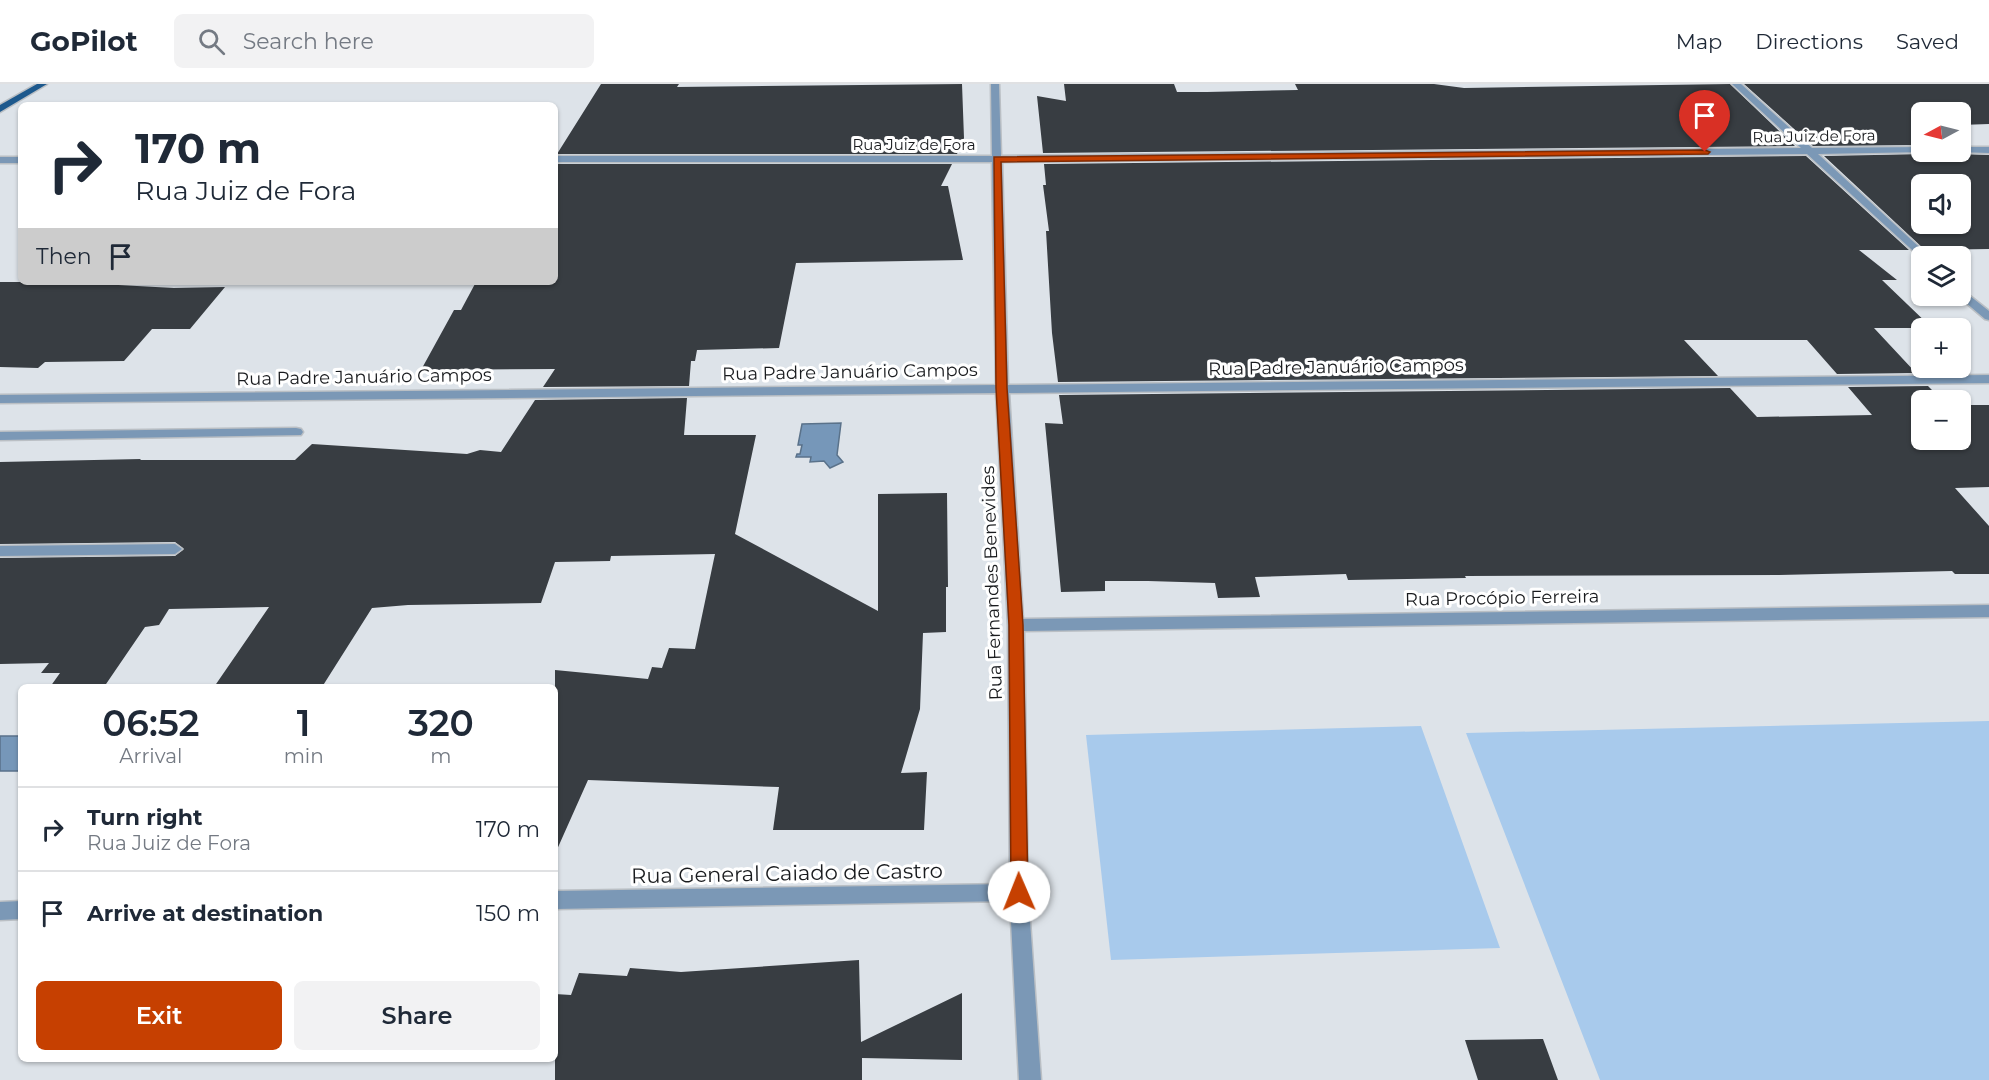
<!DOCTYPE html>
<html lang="en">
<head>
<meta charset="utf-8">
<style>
  body { margin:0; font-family:Montserrat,sans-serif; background:#f2f2f3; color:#1f2937; height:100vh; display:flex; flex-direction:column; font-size:22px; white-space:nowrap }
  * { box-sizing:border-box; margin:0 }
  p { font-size:20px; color:#747a83 }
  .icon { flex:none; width:33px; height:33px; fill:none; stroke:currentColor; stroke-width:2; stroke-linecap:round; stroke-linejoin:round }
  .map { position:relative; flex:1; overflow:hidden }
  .sheet { position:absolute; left:18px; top:600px; width:540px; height:378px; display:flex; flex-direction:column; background:#fff; border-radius:9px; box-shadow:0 2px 4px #0004 }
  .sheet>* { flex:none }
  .banner { position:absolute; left:18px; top:18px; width:540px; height:183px; border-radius:9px; box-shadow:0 2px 4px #0004; background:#fff; color:#1f2937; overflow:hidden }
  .needle { width:39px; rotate:263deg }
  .fabs { position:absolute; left:1911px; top:18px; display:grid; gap:12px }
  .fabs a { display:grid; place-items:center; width:60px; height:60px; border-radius:9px; background:#fff; box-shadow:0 2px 4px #0004; font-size:30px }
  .pin { position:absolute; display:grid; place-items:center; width:51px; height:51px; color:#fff; margin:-62px -26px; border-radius:50% 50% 50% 0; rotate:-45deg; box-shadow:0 0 6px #0007 }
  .pin .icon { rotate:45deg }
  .me { position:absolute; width:66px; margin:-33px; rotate:359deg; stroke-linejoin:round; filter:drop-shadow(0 0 4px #0008) }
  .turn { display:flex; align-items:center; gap:21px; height:126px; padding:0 18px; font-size:27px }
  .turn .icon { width:78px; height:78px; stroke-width:2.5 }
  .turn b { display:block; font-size:42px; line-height:51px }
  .then { display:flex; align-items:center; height:57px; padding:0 18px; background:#0003; gap:12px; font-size:22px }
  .eta { display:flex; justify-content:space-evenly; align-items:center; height:102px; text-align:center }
  .eta b { font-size:36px; font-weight:600; line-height:42px }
  .button { display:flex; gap:12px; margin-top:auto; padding:12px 18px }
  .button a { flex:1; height:69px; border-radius:9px; background:#c64001; color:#fff; font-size:24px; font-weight:600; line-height:69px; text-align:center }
  .button a+a { background:#f2f2f3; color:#1f2937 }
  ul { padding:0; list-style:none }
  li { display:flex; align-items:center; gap:18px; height:84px; padding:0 18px; border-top:2px solid #e0e1e3 }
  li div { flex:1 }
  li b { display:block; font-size:22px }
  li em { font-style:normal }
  header { display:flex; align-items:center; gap:36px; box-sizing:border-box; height:84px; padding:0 30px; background:#fff; border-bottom:2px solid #e0e1e3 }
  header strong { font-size:28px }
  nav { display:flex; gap:33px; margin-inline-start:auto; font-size:21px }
  .search { width:420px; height:54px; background:#f2f2f3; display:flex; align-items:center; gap:15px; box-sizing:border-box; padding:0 21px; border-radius:9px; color:#747a83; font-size:22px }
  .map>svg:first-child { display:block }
  .green { fill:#a8caec }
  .water { fill:#7697b9; stroke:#5a728a; stroke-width:1.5 }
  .building { fill:#383d42; fill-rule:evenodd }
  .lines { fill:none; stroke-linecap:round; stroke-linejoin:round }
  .minor-casing { stroke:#babfc4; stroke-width:3 }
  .major-casing { stroke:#babfc4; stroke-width:3 }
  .minor { fill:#7b98b6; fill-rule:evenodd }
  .major { fill:#1d598d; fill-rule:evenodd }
  .route { fill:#c64001; stroke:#812a01; stroke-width:1.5 }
  .labels { text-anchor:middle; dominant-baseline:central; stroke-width:6; stroke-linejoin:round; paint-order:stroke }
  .far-street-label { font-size:15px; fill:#191b1e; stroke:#fff }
  .street-label { font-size:18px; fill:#191b1e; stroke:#fff }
  .near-street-label { font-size:21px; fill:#191b1e; stroke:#fff }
</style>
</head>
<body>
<header>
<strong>GoPilot</strong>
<div class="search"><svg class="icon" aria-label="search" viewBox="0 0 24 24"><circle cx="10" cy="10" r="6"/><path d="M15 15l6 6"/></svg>Search here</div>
<nav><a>Map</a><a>Directions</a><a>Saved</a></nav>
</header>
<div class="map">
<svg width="1989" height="996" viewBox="0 0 1989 996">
  <rect width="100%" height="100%" fill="#dde3e9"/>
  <!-- green -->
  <path class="green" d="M1989,637V996H1600L1466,649Z
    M1421,642L1500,864L1111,876L1086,651Z"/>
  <!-- water -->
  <path class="water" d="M841,339L837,371L843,378L830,384L824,377L810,378L811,373H796L797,370H800L802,361H798L802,340Z
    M0,652H21V687H0Z"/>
  <!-- building -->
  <path class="building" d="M601,0H679L677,3L962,0L964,54L957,70H557Z
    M1064,0H1174L1177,8H1207L1298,6L1295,0H1434L1464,4L1730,0L1795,62L1043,69L1037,12L1066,17Z
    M1744,0H1989V40L1960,41V28H1922V61L1813,62Z
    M1928,68H1955L1957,70L1989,71V165L1925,166L1824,72L1926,70ZM1922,100H1960V140H1922Z
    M1806,72L1909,166H1859L1897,196H1882L1932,244H1874L1916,289L1837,290L1807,256H1684L1718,292L1058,298L1052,249L1046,147H1049L1043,101H1046L1044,80Z
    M555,80H952L941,102H948L963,176L796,179L779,264L697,266L695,277H691L689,302L543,303L555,285L421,286L454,226H461L476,198H555Z
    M0,198H63L174,204L225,203L190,245H152L124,277L45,278L38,284L0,283Z
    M1928,302L1942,316H1922V356H1960V321H1989V403L1955,404L1989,442V490H1955L1952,487L1779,491L1465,492L1466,494L1348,496L1346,490L1255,493L1260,513L1218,514L1215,499L1148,497H1105V507L1061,508L1045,339L1063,340L1059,311L1730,304L1757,333L1872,331L1848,303Z
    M687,314L684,351H756L735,450L878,527V410L947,409L948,503H946V548L923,549L920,625L901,689L927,688L924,746H773L779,703L588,696L555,770V586L648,595L652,583L662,584L669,564L695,565L715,470L611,472L610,477L555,478L541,519L408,521L372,524L322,603H214L269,523L169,525L159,541L145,543L104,603H50L60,589H41L49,579L0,580V474L175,472L184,465L175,458L0,460V378L141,375L140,376H295L312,360L467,370L480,366L501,368L535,316Z
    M859,876L861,958L962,909V976L862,974V996H555V910L571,911L579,889L627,892L630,884L681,888Z
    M1543,955L1558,996H1478L1465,956Z"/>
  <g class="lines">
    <defs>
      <path id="minor" d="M991,0H999L1001,72L1801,64L1732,0H1741L1812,64L1922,63V68H1926L1818,70L1929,172H1922V175L1807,70L1002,78L1008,301L1989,291V299L1009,309L1023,535L1989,521V533L1024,547L1028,808L1041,996H1019L1010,817L555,825V807L1010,800L1008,541L996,309L0,319V311L996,301L992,78H555V72H992Z
        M1960,63H1989V69L1957,68H1960Z
        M0,73H21V79H0Z
        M1960,204L1989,227V236L1985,235L1958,212H1960Z
        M296,344L301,345L303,348L301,351L0,356V348Z
        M175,460L182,465L175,470L0,472V462Z
        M21,817V835L0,836V818Z"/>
      <path id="major" d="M37,0H47L0,28V21Z"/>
    </defs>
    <!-- minor casing -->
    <use href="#minor" class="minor-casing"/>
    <!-- major casing -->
    <use href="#major" class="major-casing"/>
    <!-- minor -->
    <use href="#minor" class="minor"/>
    <!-- major -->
    <use href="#major" class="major"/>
  </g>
  <!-- route -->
  <path class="route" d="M1705,66L1710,68L1708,70L1001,78L1007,304L1023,541L1028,808L1025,813L1019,816L1013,813L1011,808L1009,541L996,304L994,73Z"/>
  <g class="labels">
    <!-- far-street labels -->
    <g class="far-street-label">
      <text transform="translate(1814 52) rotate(-1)">Rua Juiz de Fora</text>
      <text x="914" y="60">Rua Juiz de Fora</text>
    </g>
    <!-- street labels -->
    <g class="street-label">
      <text transform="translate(1336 283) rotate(-1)">Rua Padre Januário Campos</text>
      <text transform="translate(850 288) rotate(-1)">Rua Padre Januário Campos</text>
      <text transform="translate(364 293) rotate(-1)">Rua Padre Januário Campos</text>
      <text transform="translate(992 499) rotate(-92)">Rua Fernandes Benevides</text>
      <text transform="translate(1502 514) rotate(-1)">Rua Procópio Ferreira</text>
    </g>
    <!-- near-street labels -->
    <g class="near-street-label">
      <text transform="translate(787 789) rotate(-1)">Rua General Caiado de Castro</text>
    </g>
  </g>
</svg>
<div class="fabs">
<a><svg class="needle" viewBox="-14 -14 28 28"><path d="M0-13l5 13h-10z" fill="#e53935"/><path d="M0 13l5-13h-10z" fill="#747a83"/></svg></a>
<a><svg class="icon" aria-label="sound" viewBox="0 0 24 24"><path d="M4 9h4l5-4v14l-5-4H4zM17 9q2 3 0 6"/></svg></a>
<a><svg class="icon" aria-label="layers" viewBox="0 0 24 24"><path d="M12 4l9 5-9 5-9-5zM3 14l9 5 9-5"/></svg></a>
<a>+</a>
<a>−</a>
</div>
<div class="pin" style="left:1705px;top:68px;background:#d93025"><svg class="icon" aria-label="arrive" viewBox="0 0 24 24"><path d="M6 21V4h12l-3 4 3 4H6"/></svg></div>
<svg class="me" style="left:1019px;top:808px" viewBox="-20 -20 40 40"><circle r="19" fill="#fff"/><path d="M0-13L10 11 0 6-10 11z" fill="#c64001"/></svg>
<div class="banner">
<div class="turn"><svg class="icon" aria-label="right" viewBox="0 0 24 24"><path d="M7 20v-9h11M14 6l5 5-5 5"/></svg><div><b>170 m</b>Rua Juiz de Fora</div></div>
<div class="then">Then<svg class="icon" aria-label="arrive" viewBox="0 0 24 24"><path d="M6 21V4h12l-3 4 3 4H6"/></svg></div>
</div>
<section class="sheet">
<div class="eta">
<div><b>06:52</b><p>Arrival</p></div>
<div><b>1</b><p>min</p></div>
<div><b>320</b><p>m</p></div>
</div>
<ul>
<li><svg class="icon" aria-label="right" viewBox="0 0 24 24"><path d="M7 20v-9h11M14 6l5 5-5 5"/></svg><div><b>Turn right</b><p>Rua Juiz de Fora</p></div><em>170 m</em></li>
<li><svg class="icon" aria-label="arrive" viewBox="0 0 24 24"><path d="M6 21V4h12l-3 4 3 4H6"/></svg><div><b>Arrive at destination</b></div><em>150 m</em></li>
</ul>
<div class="button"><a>Exit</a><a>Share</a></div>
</section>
</div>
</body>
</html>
